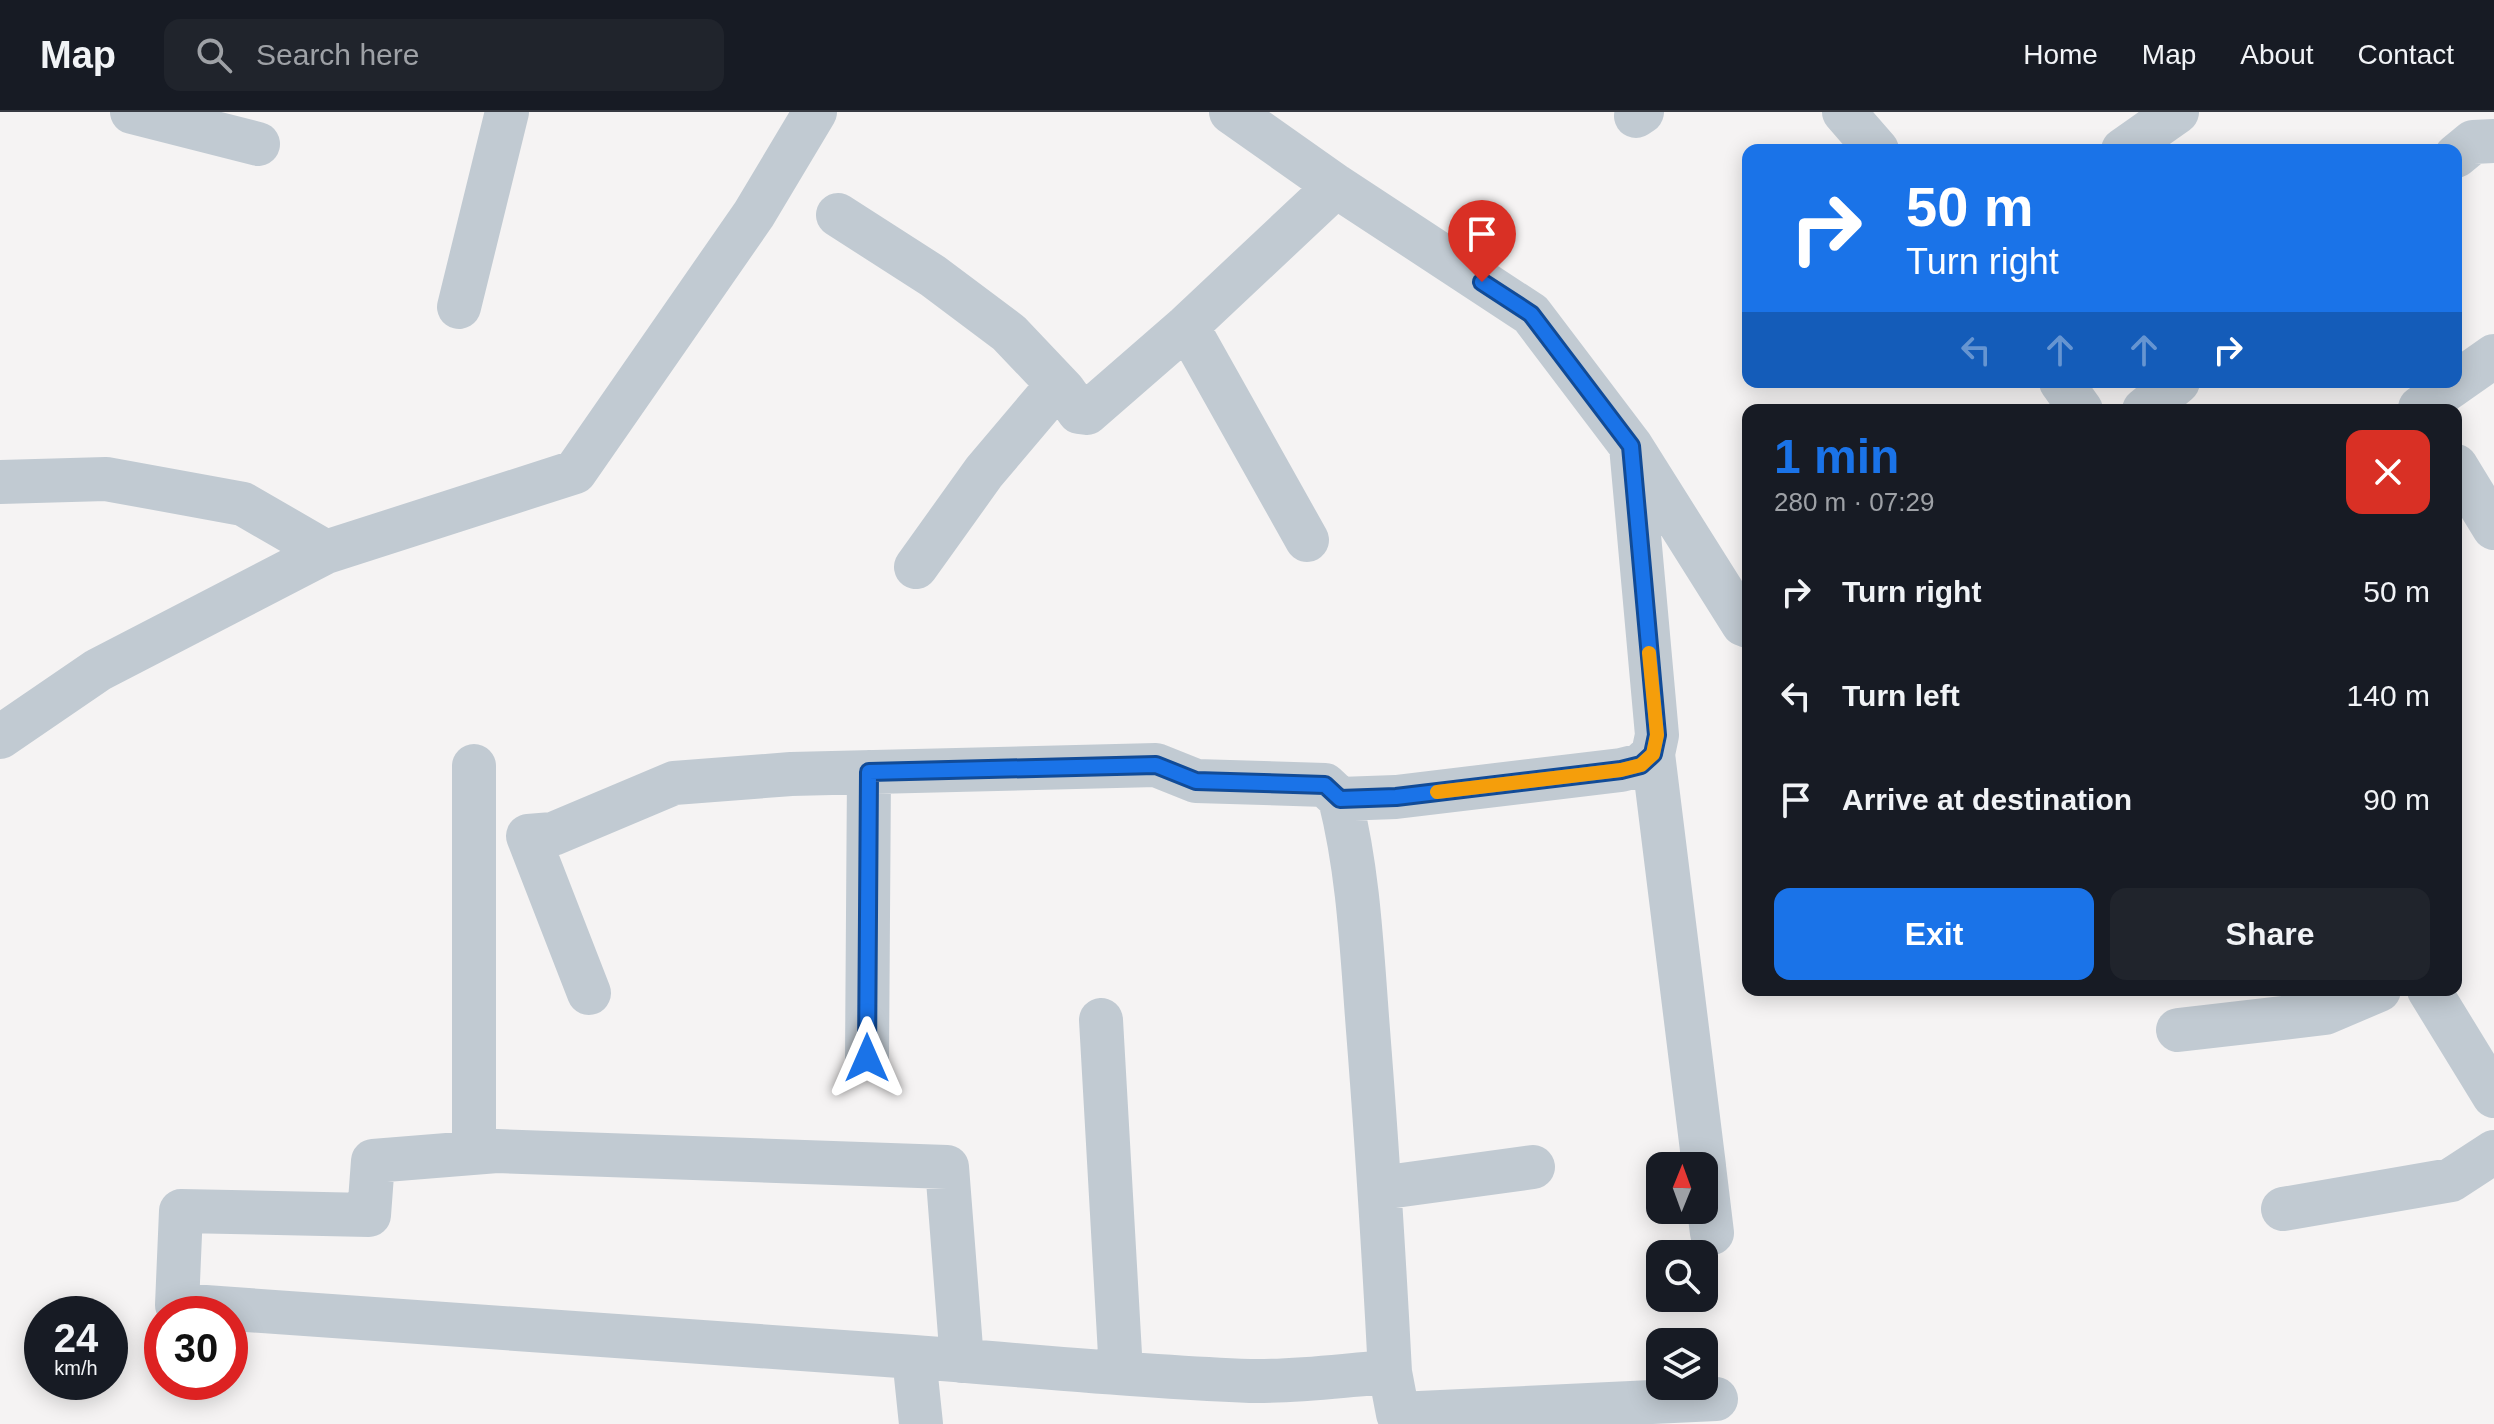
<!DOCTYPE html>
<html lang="en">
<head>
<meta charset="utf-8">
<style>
  body { margin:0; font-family:Arial,sans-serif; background:#20242c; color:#f1f3f6; height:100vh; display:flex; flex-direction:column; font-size:30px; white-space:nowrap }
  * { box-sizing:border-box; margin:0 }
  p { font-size:26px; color:#9ea1a6 }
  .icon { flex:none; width:44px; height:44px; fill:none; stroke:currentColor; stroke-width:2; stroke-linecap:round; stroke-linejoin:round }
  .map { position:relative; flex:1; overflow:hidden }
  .details { position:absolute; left:1742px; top:292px; width:720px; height:592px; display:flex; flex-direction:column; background:#171b24; border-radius:16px; box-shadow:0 4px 20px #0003 }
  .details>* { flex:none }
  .guide { position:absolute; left:1742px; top:32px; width:720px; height:244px; border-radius:16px; box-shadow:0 4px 20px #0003; background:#1a73e8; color:#fff; overflow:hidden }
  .needle { width:52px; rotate:1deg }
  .buttons { position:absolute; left:1646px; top:1040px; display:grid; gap:16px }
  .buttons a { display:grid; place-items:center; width:72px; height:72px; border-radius:16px; background:#171b24; box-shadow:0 4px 20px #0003; font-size:40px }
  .speed { position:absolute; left:24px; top:1184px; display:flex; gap:16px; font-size:40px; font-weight:700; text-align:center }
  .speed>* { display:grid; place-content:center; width:104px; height:104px; border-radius:50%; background:#171b24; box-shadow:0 4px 20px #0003; line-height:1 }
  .speed small { font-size:20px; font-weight:400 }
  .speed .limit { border:12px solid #d22; background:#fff; color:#111 }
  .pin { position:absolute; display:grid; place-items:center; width:68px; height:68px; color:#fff; margin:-82px -34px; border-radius:50% 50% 50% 0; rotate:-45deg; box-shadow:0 0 8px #0007 }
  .pin .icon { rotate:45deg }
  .me { position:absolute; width:88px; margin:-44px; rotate:0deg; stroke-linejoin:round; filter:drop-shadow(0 0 6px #0008) }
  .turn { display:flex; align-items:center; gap:28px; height:168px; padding:0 32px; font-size:36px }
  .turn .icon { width:104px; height:104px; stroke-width:2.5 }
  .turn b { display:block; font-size:56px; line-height:68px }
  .lanes { display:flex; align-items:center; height:76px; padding:0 32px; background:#0003; justify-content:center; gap:40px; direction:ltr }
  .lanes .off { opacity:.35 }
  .round { display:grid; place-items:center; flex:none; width:84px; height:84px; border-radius:16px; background:#20242c }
  .headline { display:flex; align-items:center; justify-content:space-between; height:136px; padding:0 32px }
  h1 { font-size:48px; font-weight:600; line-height:60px; color:#1a73e8 }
  .button { display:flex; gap:16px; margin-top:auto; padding:16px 32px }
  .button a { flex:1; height:92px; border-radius:16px; background:#1a73e8; color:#fff; font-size:32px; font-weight:600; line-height:92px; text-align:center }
  .button a+a { background:#20242c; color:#f1f3f6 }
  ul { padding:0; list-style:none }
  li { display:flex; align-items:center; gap:24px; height:104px; padding:0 32px }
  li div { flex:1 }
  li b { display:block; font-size:30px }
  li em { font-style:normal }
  header { display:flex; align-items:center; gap:48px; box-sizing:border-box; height:112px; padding:0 40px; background:#171b24; border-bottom:2px solid #363941 }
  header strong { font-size:38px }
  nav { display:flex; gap:44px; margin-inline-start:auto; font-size:28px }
  .search { width:560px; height:72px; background:#20242c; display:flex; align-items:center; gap:20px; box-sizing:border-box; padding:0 28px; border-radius:16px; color:#9ea1a6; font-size:30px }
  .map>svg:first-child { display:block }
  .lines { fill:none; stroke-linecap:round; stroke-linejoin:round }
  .minor { stroke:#c1cad2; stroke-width:44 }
  .route-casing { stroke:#114b97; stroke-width:20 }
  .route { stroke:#1a73e8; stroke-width:14 }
  .slow { stroke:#f59e0b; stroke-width:14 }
</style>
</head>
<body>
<header>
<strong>Map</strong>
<div class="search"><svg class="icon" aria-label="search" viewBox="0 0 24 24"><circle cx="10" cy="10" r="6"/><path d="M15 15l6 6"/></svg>Search here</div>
<nav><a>Home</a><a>Map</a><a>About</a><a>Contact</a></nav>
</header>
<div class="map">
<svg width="2494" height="1312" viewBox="0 0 2494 1312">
  <rect width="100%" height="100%" fill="#f5f3f3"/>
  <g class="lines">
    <!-- minor -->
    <path class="minor" d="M132,0L258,32
      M1231,0L1336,74L1531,202L1631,334L1743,512L1748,514
      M1844,0L1877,38
      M1636,4L1642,0
      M2123,38L2177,0
      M2456,44L2473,30L2494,29
      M838,103L933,164L1009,221L1064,279
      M459,195L507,0
      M1187,214L1307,428
      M2061,270L2081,298
      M2420,296L2494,244
      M2144,298L2178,270
      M2456,354L2494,416
      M0,370L106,367L243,392L326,440
      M916,455L984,360L1050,282L1056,279H1064L1079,300L1087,301L1187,214L1336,74
      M0,625L98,558L326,440L575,360L754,102L815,0
      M1653,642L1704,1054
      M2429,878L2494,984
      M589,881L528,724L553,722L674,671L791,662L1156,653L1196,669L1325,673L1340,687
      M1101,908L1121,1260
      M2178,918L2325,901L2379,878
      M867,946L869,660
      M474,1041V654
      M1704,1055L1712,1121
      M1380,1076L1533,1055
      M2283,1097L2451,1068L2494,1040
      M914,1245L921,1312
      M962,1249L947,1055L497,1039L373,1049L369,1103L181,1099L177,1193L914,1245C1026,1253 1138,1265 1250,1269C1296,1270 1344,1263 1390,1260C1384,1146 1377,1032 1368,918C1362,842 1359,762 1340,687L1396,685L1621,658L1641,653L1653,642L1657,623L1631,334
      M1390,1260L1398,1302L1716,1287"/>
  </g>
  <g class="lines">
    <defs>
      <path id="route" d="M867,946L869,660L1156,653L1196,669L1325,673L1340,687L1396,685L1621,658L1641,653L1653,642L1657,623L1631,334L1531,202L1482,170"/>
    </defs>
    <!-- route casing -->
    <use href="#route" class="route-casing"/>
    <!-- route -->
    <use href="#route" class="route"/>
    <!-- slow -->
    <path class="slow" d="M1437,680L1621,658L1641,653L1653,642L1657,623L1649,541"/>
  </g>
</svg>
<div class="buttons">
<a><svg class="needle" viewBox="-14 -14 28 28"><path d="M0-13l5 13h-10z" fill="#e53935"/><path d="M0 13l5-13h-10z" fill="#9ea1a6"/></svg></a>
<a><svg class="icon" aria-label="search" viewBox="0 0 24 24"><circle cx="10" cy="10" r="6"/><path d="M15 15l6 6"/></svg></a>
<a><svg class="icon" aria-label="layers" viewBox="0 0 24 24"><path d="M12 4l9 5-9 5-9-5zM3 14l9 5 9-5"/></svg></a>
</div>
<div class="speed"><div>24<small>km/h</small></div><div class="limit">30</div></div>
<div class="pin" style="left:1482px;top:170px;background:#d93025"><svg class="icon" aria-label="arrive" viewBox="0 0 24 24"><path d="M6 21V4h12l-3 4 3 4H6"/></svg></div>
<svg class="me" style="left:867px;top:946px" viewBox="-20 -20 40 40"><path d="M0-17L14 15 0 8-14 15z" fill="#1a73e8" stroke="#fff" stroke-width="4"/></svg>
<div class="guide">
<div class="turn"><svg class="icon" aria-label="right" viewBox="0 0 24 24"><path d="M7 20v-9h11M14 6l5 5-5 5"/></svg><div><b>50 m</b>Turn right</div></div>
<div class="lanes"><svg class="icon off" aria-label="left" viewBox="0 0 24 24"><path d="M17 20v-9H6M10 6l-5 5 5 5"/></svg><svg class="icon off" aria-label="ahead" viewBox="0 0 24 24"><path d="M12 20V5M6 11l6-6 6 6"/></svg><svg class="icon off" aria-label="ahead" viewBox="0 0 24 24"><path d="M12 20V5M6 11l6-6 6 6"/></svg><svg class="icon" aria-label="right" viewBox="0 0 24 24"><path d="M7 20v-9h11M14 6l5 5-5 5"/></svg></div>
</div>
<section class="details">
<div class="headline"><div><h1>1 min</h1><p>280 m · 07:29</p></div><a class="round" style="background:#d93025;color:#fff"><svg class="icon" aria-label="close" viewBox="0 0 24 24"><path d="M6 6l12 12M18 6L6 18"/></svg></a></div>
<ul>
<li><svg class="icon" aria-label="right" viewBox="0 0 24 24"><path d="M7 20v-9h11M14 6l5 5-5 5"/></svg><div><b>Turn right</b></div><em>50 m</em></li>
<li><svg class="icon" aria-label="left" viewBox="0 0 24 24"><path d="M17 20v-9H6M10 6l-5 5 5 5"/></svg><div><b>Turn left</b></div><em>140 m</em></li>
<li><svg class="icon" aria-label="arrive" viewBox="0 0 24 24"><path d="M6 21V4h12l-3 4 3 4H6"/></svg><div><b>Arrive at destination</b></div><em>90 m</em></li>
</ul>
<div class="button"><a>Exit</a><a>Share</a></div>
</section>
</div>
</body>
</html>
